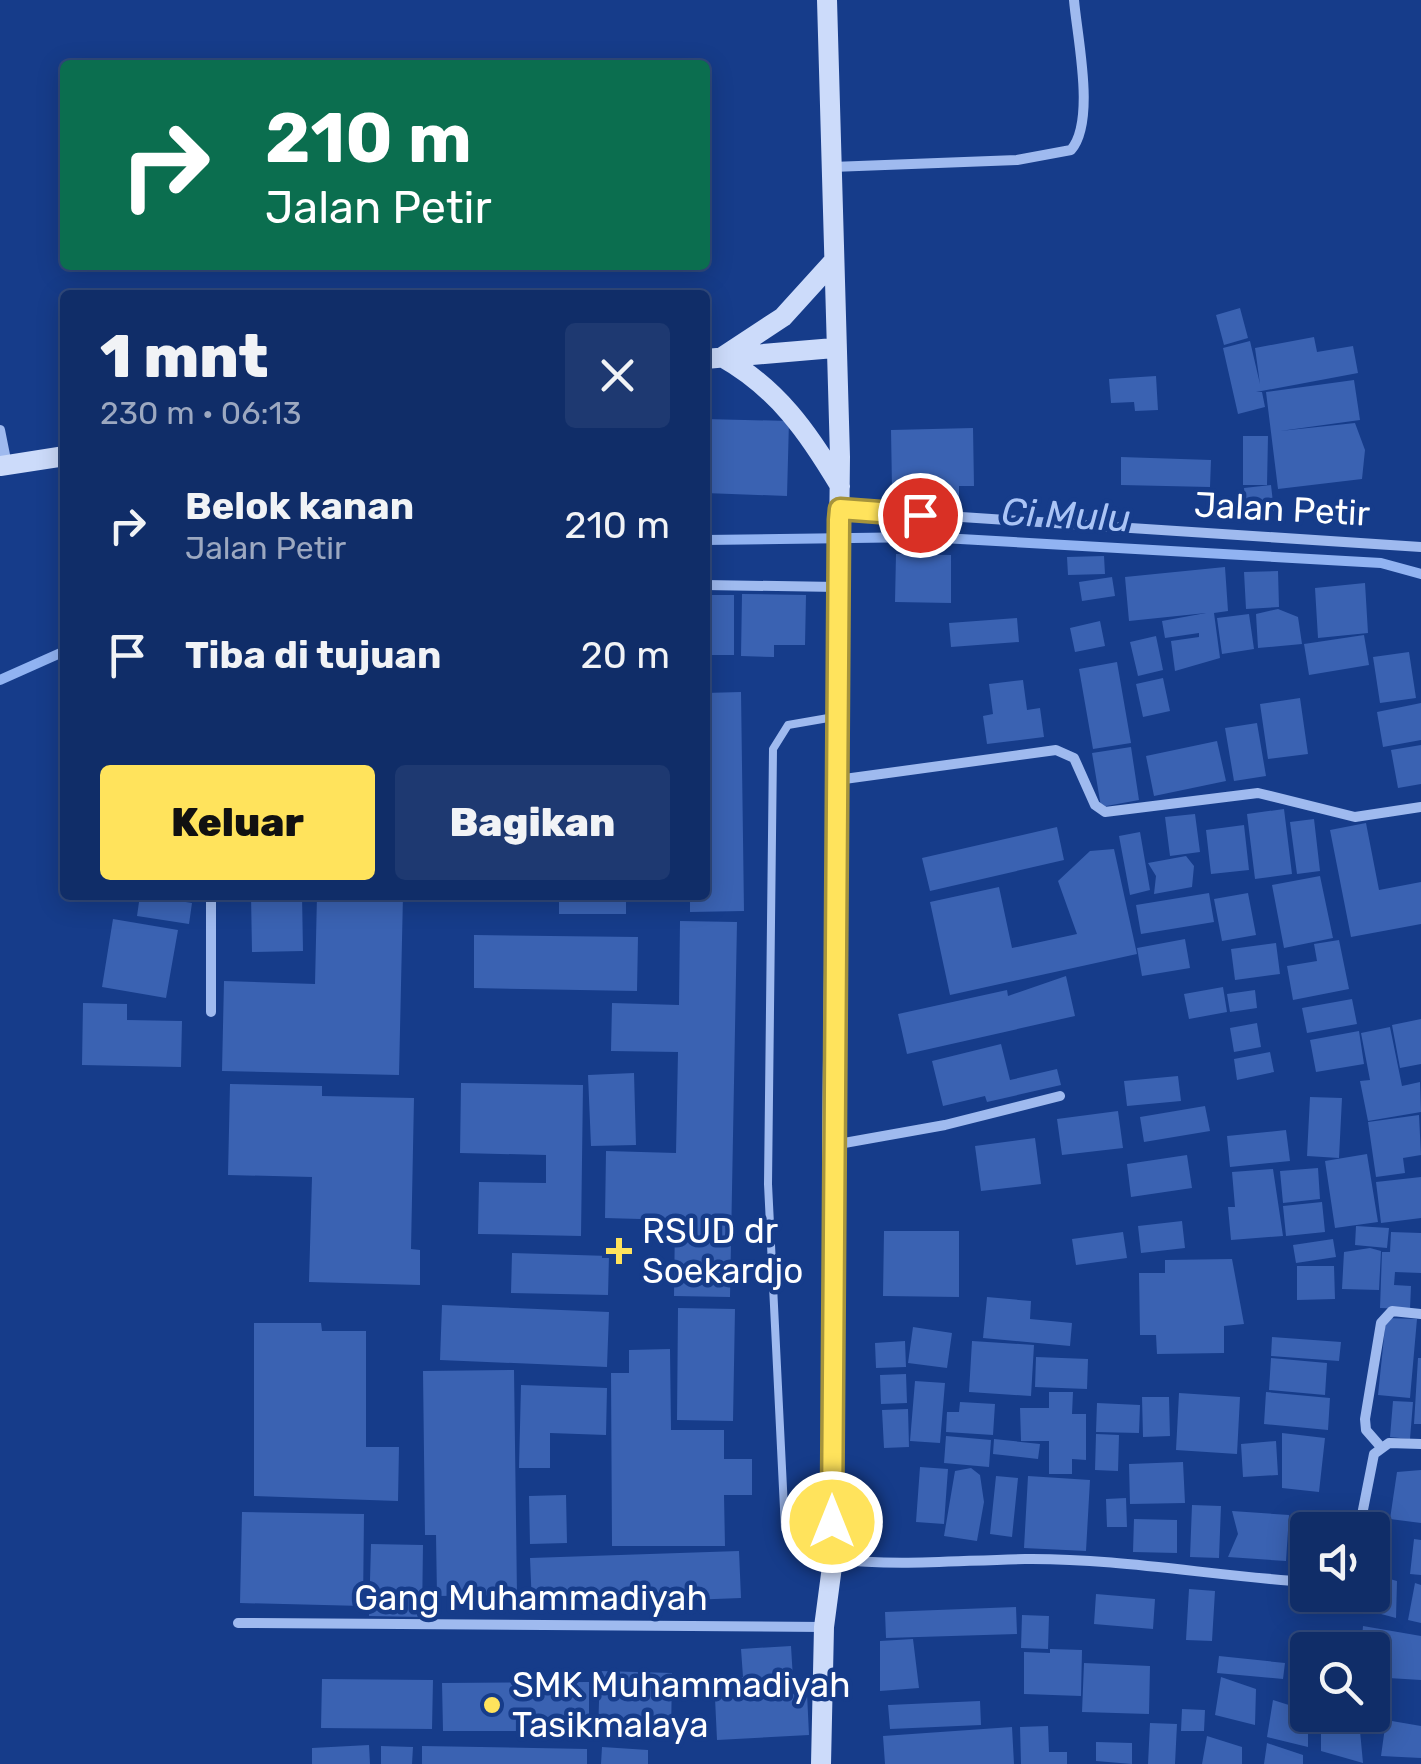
<!DOCTYPE html>
<html lang="id">
<head>
<meta charset="utf-8">
<style>
  body { margin:0; font-family:Rubik,sans-serif; background:#1e3971; color:#f1f3f6; height:100vh; display:flex; flex-direction:column; font-size:38px; white-space:nowrap }
  * { box-sizing:border-box; margin:0 }
  p { font-size:32px; color:#9ca8c0 }
  .icon { flex:none; width:55px; height:55px; fill:none; stroke:currentColor; stroke-width:2; stroke-linecap:round; stroke-linejoin:round }
  .map { position:relative; flex:1; overflow:hidden }
  .sheet { position:absolute; left:60px; top:290px; width:650px; height:610px; display:flex; flex-direction:column; background:#102d68; border-radius:10px; box-shadow:0 5px 25px #0003,0 0 0 2px #30497c }
  .sheet>* { flex:none }
  .top-card { position:absolute; left:60px; top:60px; width:650px; height:210px; border-radius:10px; box-shadow:0 5px 25px #0003,0 0 0 2px #30497c; background:#0b6e4f; color:#fff; overflow:hidden }
  .fabs { position:absolute; left:1290px; top:1512px; display:grid; gap:20px }
  .fabs a { display:grid; place-items:center; width:100px; height:100px; border-radius:10px; background:#102d68; box-shadow:0 5px 25px #0003,0 0 0 2px #30497c; font-size:50px }
  .pin { position:absolute; display:grid; place-items:center; width:85px; height:85px; color:#fff; margin:-42px; border:5px solid #fff; border-radius:50%; box-shadow:0 2px 10px #0007 }
  .me { position:absolute; width:110px; margin:-55px; rotate:0deg; stroke-linejoin:round; filter:drop-shadow(0 0 8px #0008) }
  .turn { display:flex; align-items:center; gap:35px; height:210px; padding:0 40px; font-size:45px }
  .turn .icon { width:130px; height:130px; stroke-width:2.5 }
  .turn b { display:block; font-size:70px; line-height:85px }
  .round { display:grid; place-items:center; flex:none; width:105px; height:105px; border-radius:10px; background:#1e3971 }
  .overview { display:flex; align-items:center; justify-content:space-between; height:170px; padding:0 40px }
  h1 { font-size:60px; font-weight:800; line-height:75px }
  .primary-button { display:flex; gap:20px; margin-top:auto; padding:20px 40px }
  .primary-button a { flex:1; height:115px; border-radius:10px; background:#ffe35c; color:#111; font-size:40px; font-weight:800; line-height:115px; text-align:center }
  .primary-button a+a { background:#1e3971; color:#f1f3f6 }
  ul { padding:0; list-style:none }
  li { display:flex; align-items:center; gap:30px; height:130px; padding:0 40px }
  li div { flex:1 }
  li b { display:block; font-size:38px }
  li em { font-style:normal }
  .map>svg:first-child { display:block }
  .lines { fill:none; stroke-linecap:round; stroke-linejoin:round }
  .stream { stroke:#91b3f2; stroke-width:10 }
  .building { fill:#3a62b2 }
  .lane { stroke:#9fbaef; stroke-width:8 }
  .street { stroke:#9fbaef; stroke-width:10 }
  .secondary { stroke:#ccdbfa; stroke-width:20 }
  .route-casing { stroke:#a6943c; stroke-width:25 }
  .route { stroke:#ffe35c; stroke-width:18 }
  .poi-dot { fill:#ffe35c; stroke:#163c8a; stroke-width:4 }
  .labels { text-anchor:middle; dominant-baseline:central; stroke-width:9; stroke-linejoin:round; paint-order:stroke }
  .street-label { font-size:35px; fill:#fff; stroke:#163c8a }
  .poi-label { font-size:35px; fill:#fff; stroke:#163c8a; text-anchor:start }
  .water-label { font-size:38px; font-style:italic; fill:#aac4f6; stroke:#163c8a }
</style>
</head>
<body>
<div class="map">
<svg width="1421" height="1764" viewBox="0 0 1421 1764">
  <rect width="100%" height="100%" fill="#163c8a"/>
  <g class="lines">
    <!-- stream -->
    <path class="stream" d="M705,540L925,537L1381,563L1421,574
      M0,680L65,651"/>
  </g>
  <!-- building -->
  <path class="building" d="M1240,308L1248,338L1224,345L1216,315Z
    M1314,337L1317,352L1353,346L1358,373L1256,392H1262L1265,407L1238,414L1223,348L1250,341L1260,384L1255,348Z
    M1156,376L1158,410L1135,411L1134,402L1111,403L1109,379Z
    M1354,380L1360,420L1280,431L1355,423L1365,450L1362,479L1278,489L1266,392Z
    M705,419L789,421L787,496L705,493Z
    M973,428L974,486H959V499L925,500V487L892,488L891,430Z
    M1243,436H1268L1267,485H1243Z
    M1121,457L1211,460L1210,487L1121,485Z
    M1271,485L1274,511L1247,515L1244,488Z
    M896,554L951,555V603L895,602Z
    M1104,556L1105,574L1068,575L1067,557Z
    M1225,567L1228,611L1214,613L1220,658L1175,671L1171,641L1199,637V633L1165,638L1162,621L1206,613L1129,621L1125,577Z
    M1278,571L1279,607L1246,609L1244,572Z
    M1112,577L1115,596L1082,601L1079,582Z
    M1365,583L1368,633L1318,638L1315,588Z
    M742,594L806,595L805,645H774V657L741,656Z
    M705,595H734V655H705Z
    M1278,609L1298,617L1302,644L1258,648L1256,614Z
    M1249,614L1254,649L1222,654L1217,618Z
    M1017,618L1019,642L951,647L949,623Z
    M1100,621L1105,646L1075,652L1070,628Z
    M1364,635L1369,665L1309,675L1304,644Z
    M1156,636L1163,670L1138,676L1130,642Z
    M1409,652L1416,698L1380,703L1373,657Z
    M1117,662L1131,743L1093,749L1079,669Z
    M1163,678L1170,711L1143,717L1136,684Z
    M1023,680L1027,710L1040,708L1044,737L987,744L983,716L993,714L989,684Z
    M741,692L744,911L690,912V895H705V693Z
    M1300,698L1308,754L1268,759L1260,704Z
    M1421,703V740L1383,747L1377,712Z
    M1257,723L1266,776L1234,781L1225,728Z
    M1217,741L1226,781L1154,796L1146,756Z
    M1421,745V784L1398,788L1391,750Z
    M1131,747L1139,800L1101,807L1092,753Z
    M1284,809L1292,874L1255,879L1247,814Z
    M1195,814L1200,852L1170,856L1165,817Z
    M1314,819L1320,871L1297,874L1290,822Z
    M1366,823L1379,890L1421,882V924L1351,937L1330,830Z
    M1244,825L1249,870L1211,874L1206,830Z
    M1057,827L1064,860L930,891L922,858Z
    M1140,832L1150,890L1130,895L1119,836Z
    M1114,849L1137,954L950,995L930,902L999,887L1012,948L1077,934L1058,881L1090,851Z
    M1186,856L1194,866L1192,887L1154,894L1156,876L1148,863Z
    M1320,876L1333,938L1284,948L1272,885Z
    M1209,893L1214,922L1141,934L1136,905Z
    M1248,893L1256,935L1222,941L1214,899Z
    M140,895L192,903L189,924L137,916Z
    M251,895H302L303,951L252,952Z
    M317,895H403L399,1075L222,1071L224,981L315,984Z
    M559,895H626V914H559Z
    M113,919L178,930L166,998L102,987Z
    M680,921L737,922L730,1297L674,1296L675,1220L605,1218L606,1151L676,1153L678,1052L611,1051L612,1003L679,1005Z
    M474,935L638,937L637,991L474,988Z
    M1185,939L1190,968L1142,976L1137,948Z
    M1339,940L1349,989L1293,1000L1287,966L1317,961L1314,944Z
    M1276,943L1280,974L1235,980L1231,949Z
    M1066,976L1075,1016L907,1054L898,1014L1007,990L1008,996Z
    M1223,987L1227,1012L1189,1019L1184,994Z
    M1255,990L1257,1008L1230,1012L1227,994Z
    M1352,999L1357,1024L1307,1033L1302,1008Z
    M83,1003L127,1004V1020L182,1021L181,1067L82,1065Z
    M1421,1019V1064L1400,1068L1392,1025Z
    M1257,1023L1261,1047L1234,1052L1230,1028Z
    M1390,1027L1402,1086L1420,1082L1421,1112L1368,1121L1360,1081L1370,1080L1361,1033Z
    M1359,1031L1364,1064L1316,1072L1310,1040Z
    M1001,1044L1010,1080L1057,1069L1061,1085L987,1102L985,1096L943,1106L932,1061Z
    M1270,1052L1274,1072L1237,1080L1234,1059Z
    M634,1073L636,1145L591,1146L588,1075Z
    M1178,1076L1181,1101L1127,1106L1124,1081Z
    M461,1083L583,1085L581,1236L478,1234L479,1182L546,1183V1155L460,1153Z
    M230,1084L322,1086V1096L414,1098L411,1249L420,1250V1285L309,1282L312,1177L228,1175Z
    M1310,1097L1342,1098L1339,1158L1307,1156Z
    M1205,1106L1210,1131L1144,1142L1140,1117Z
    M1118,1111L1123,1148L1062,1155L1057,1119Z
    M1419,1115L1421,1155L1403,1158L1405,1173L1376,1177L1368,1122Z
    M1286,1130L1290,1161L1230,1167L1227,1136Z
    M1035,1138L1041,1184L981,1191L975,1146Z
    M1367,1154L1378,1222L1335,1228L1325,1161Z
    M1187,1155L1192,1188L1131,1197L1127,1164Z
    M1318,1168L1320,1199L1283,1203L1280,1171Z
    M1273,1169L1283,1236L1231,1240L1228,1207H1235L1232,1172Z
    M1421,1177V1218L1381,1223L1376,1182Z
    M1322,1202L1325,1232L1286,1236L1283,1206Z
    M1182,1221L1185,1248L1141,1253L1138,1226Z
    M1356,1226L1389,1228L1387,1248L1355,1245Z
    M884,1231H959V1297L883,1296Z
    M1123,1232L1127,1258L1076,1265L1072,1239Z
    M1391,1232L1421,1233V1273L1395,1272L1394,1285L1411,1286L1410,1309L1380,1308L1382,1252H1390Z
    M1333,1239L1336,1257L1296,1263L1293,1245Z
    M1370,1248L1381,1251L1379,1290L1342,1289L1344,1252Z
    M512,1253L609,1256L608,1295L511,1293Z
    M1232,1259L1244,1324L1224,1326V1353L1157,1354L1156,1335H1140L1139,1273H1165V1260Z
    M1297,1266H1334L1335,1299L1297,1300Z
    M987,1297L1031,1301L1030,1319L1072,1323L1070,1346L983,1338Z
    M442,1305L609,1312L607,1367L440,1360Z
    M678,1308L735,1309L733,1421L677,1420Z
    M1386,1318L1417,1319L1410,1398L1378,1395Z
    M254,1323H321L322,1331H366V1447H399L398,1501L254,1496Z
    M913,1327L952,1333L947,1368L908,1363Z
    M1272,1337L1341,1342L1339,1361L1271,1356Z
    M905,1341L906,1367L876,1368L875,1343Z
    M972,1341L1034,1345L1031,1396L969,1392Z
    M670,1349L671,1430H724V1459H752V1495H724L725,1546H612L611,1373H629V1350Z
    M1036,1357L1088,1359L1087,1389L1035,1387Z
    M1271,1358L1327,1363L1325,1395L1269,1390Z
    M1418,1358H1421V1424H1414Z
    M514,1370L517,1595L437,1596L436,1535H425L423,1371Z
    M906,1374L907,1403L881,1404L880,1375Z
    M915,1381L945,1383L940,1443L910,1441Z
    M521,1385L607,1388L606,1435L550,1433V1468H519Z
    M1049,1392H1073L1072,1414H1086V1460L1072,1459V1474H1049V1441H1021L1020,1408H1049Z
    M1266,1392L1330,1398L1328,1430L1264,1424Z
    M1179,1393L1240,1397L1237,1454L1176,1450Z
    M1142,1397H1169L1170,1436L1143,1437Z
    M1393,1401L1413,1402L1410,1439L1390,1437Z
    M960,1402L995,1404L993,1435L946,1432L947,1412H959Z
    M1097,1403L1140,1405L1139,1433L1096,1432Z
    M908,1409L909,1447L884,1448L882,1410Z
    M1282,1433L1325,1438L1319,1492L1282,1488Z
    M1096,1434L1119,1435L1118,1471L1095,1470Z
    M946,1436L991,1440L989,1467L944,1463Z
    M994,1439L1040,1444L1038,1459L993,1454Z
    M1276,1441L1278,1475L1243,1477L1241,1444Z
    M1183,1462L1185,1503L1130,1504L1129,1464Z
    M920,1467L948,1469L944,1524L916,1522Z
    M971,1468L980,1475L984,1502L977,1541L944,1536L955,1471Z
    M1421,1470V1523L1390,1519L1397,1472Z
    M996,1476L1018,1478L1012,1537L990,1534Z
    M1028,1476L1090,1480L1086,1551L1024,1548Z
    M566,1495L567,1543L530,1544L529,1496Z
    M1126,1498L1127,1527H1107L1106,1499Z
    M1192,1505L1221,1506L1219,1558L1190,1557Z
    M1232,1511L1289,1515L1286,1561L1228,1557L1238,1534Z
    M242,1512L364,1514L363,1606L240,1603Z
    M1292,1517L1332,1521V1530H1308V1559L1289,1557Z
    M1134,1519L1177,1520V1553L1133,1552Z
    M1414,1539L1421,1540V1575L1410,1574Z
    M371,1544L423,1545L422,1617L369,1616Z
    M739,1551L741,1598L532,1606L530,1558Z
    M1372,1574L1397,1581L1396,1618L1355,1607L1357,1595H1372Z
    M1415,1583L1421,1585V1623L1408,1620Z
    M1189,1589L1215,1591L1212,1641L1186,1640Z
    M1096,1594L1155,1599L1153,1629L1094,1624Z
    M1016,1607L1017,1634L886,1638L885,1612Z
    M1022,1615L1049,1616L1048,1649L1021,1648Z
    M1363,1626L1421,1636V1680L1372,1677V1650H1361Z
    M913,1639L919,1688L880,1691V1641Z
    M791,1646L793,1679L768,1681L769,1691L694,1695L693,1680L743,1677L741,1649Z
    M1050,1649L1082,1650L1081,1696L1024,1694V1652L1050,1653Z
    M1219,1656L1285,1663L1283,1679L1217,1673Z
    M1299,1661L1308,1662V1697L1296,1696Z
    M1084,1663L1150,1666L1149,1714L1082,1712Z
    M600,1671L672,1673L671,1735L598,1733Z
    M1221,1677L1256,1689L1255,1725L1215,1715Z
    M322,1679L433,1680L432,1729L321,1728Z
    M589,1682V1731H443L442,1683Z
    M1372,1682L1389,1684L1385,1715L1372,1714Z
    M807,1693L809,1735L717,1740L715,1698Z
    M1273,1700L1308,1711V1747L1267,1737Z
    M980,1701L981,1725L890,1729L888,1705Z
    M1182,1709L1205,1710L1204,1731H1181Z
    M1321,1717L1360,1731L1363,1763L1321,1751Z
    M1386,1720L1421,1726V1758L1381,1756Z
    M1150,1723L1177,1724L1175,1764H1148Z
    M1048,1726L1049,1752H1067V1764H1021L1020,1727Z
    M1012,1727L1014,1764H885L883,1736Z
    M1207,1736L1242,1747V1764H1202Z
    M1096,1742L1132,1743V1764L1096,1761Z
    M1267,1743L1303,1755V1764H1264Z
    M369,1745L370,1764H312V1748Z
    M381,1746L413,1747L412,1764H381Z
    M422,1746L587,1749V1764H422Z
    M602,1747L648,1750V1764H601Z"/>
  <g class="lines">
    <!-- lane -->
    <path class="lane" d="M832,1559L795,1546L785,1529L768,1184L773,749L788,725L834,717"/>
    <!-- street -->
    <path class="street" d="M832,167L1017,160L1071,150C1096,121 1077,37 1074,0
      M0,430L7,465
      M840,509L1421,547
      M705,585L838,587
      M837,780L1056,750L1074,758L1095,805L1105,812L1258,793L1355,817L1421,807
      M211,895V1012
      M833,1145L945,1125L1060,1096
      M1380,1446L1366,1430L1365,1419L1381,1323L1392,1311L1421,1314
      M1359,1530L1374,1454L1389,1443L1421,1444
      M834,1559C899,1567 960,1560 1025,1559C1119,1558 1213,1576 1308,1582
      M238,1623L824,1627"/>
    <!-- secondary -->
    <path class="secondary" d="M722,357C777,388 808,432 840,486
      M722,357L783,317L832,263
      M705,359L834,348
      M0,466L65,456
      M821,1764L824,1627L833,1559L832,1145L840,457L827,0"/>
  </g>
  <g class="lines">
    <defs>
      <path id="route" d="M832,1522L839,520L840,509L920,515"/>
    </defs>
    <!-- route casing -->
    <use href="#route" class="route-casing"/>
    <!-- route -->
    <use href="#route" class="route"/>
  </g>
  <!-- markers -->
  <g class="poi-dot">
    <path d="M614 1236h10v10h10v10h-10v10h-10v-10h-10v-10h10z"/>
    <circle cx="492" cy="1705" r="10"/>
  </g>
  <g class="labels">
    <!-- street labels -->
    <g class="street-label">
      <text transform="translate(1282 509) rotate(3)">Jalan Petir</text>
      <text x="531" y="1598">Gang Muhammadiyah</text>
    </g>
    <!-- poi labels -->
    <g class="poi-label">
      <text x="642" y="1231">RSUD dr<tspan x="642" dy="40">Soekardjo</tspan></text>
      <text x="512" y="1685">SMK Muhammadiyah<tspan x="512" dy="40">Tasikmalaya</tspan></text>
    </g>
    <!-- water labels -->
    <g class="water-label">
      <text transform="translate(1066 515) rotate(3)">Ci Mulu</text>
    </g>
  </g>
</svg>
<div class="fabs">
<a><svg class="icon" aria-label="sound" viewBox="0 0 24 24"><path d="M4 9h4l5-4v14l-5-4H4zM17 9q2 3 0 6"/></svg></a>
<a><svg class="icon" aria-label="search" viewBox="0 0 24 24"><circle cx="10" cy="10" r="6"/><path d="M15 15l6 6"/></svg></a>
</div>
<div class="pin" style="left:920px;top:515px;background:#d93025"><svg class="icon" aria-label="arrive" viewBox="0 0 24 24"><path d="M6 21V4h12l-3 4 3 4H6"/></svg></div>
<svg class="me" style="left:832px;top:1522px" viewBox="-20 -20 40 40"><circle r="17" fill="#ffe35c" stroke="#fff" stroke-width="3"/><path d="M0-11L8 9 0 5-8 9z" fill="#fff"/></svg>
<div class="top-card">
<div class="turn"><svg class="icon" aria-label="right" viewBox="0 0 24 24"><path d="M7 20v-9h11M14 6l5 5-5 5"/></svg><div><b>210 m</b>Jalan Petir</div></div>
</div>
<section class="sheet">
<div class="overview"><div><h1>1 mnt</h1><p>230 m · 06:13</p></div><a class="round"><svg class="icon" aria-label="close" viewBox="0 0 24 24"><path d="M6 6l12 12M18 6L6 18"/></svg></a></div>
<ul>
<li><svg class="icon" aria-label="right" viewBox="0 0 24 24"><path d="M7 20v-9h11M14 6l5 5-5 5"/></svg><div><b>Belok kanan</b><p>Jalan Petir</p></div><em>210 m</em></li>
<li><svg class="icon" aria-label="arrive" viewBox="0 0 24 24"><path d="M6 21V4h12l-3 4 3 4H6"/></svg><div><b>Tiba di tujuan</b></div><em>20 m</em></li>
</ul>
<div class="primary-button"><a>Keluar</a><a>Bagikan</a></div>
</section>
</div>
</body>
</html>
